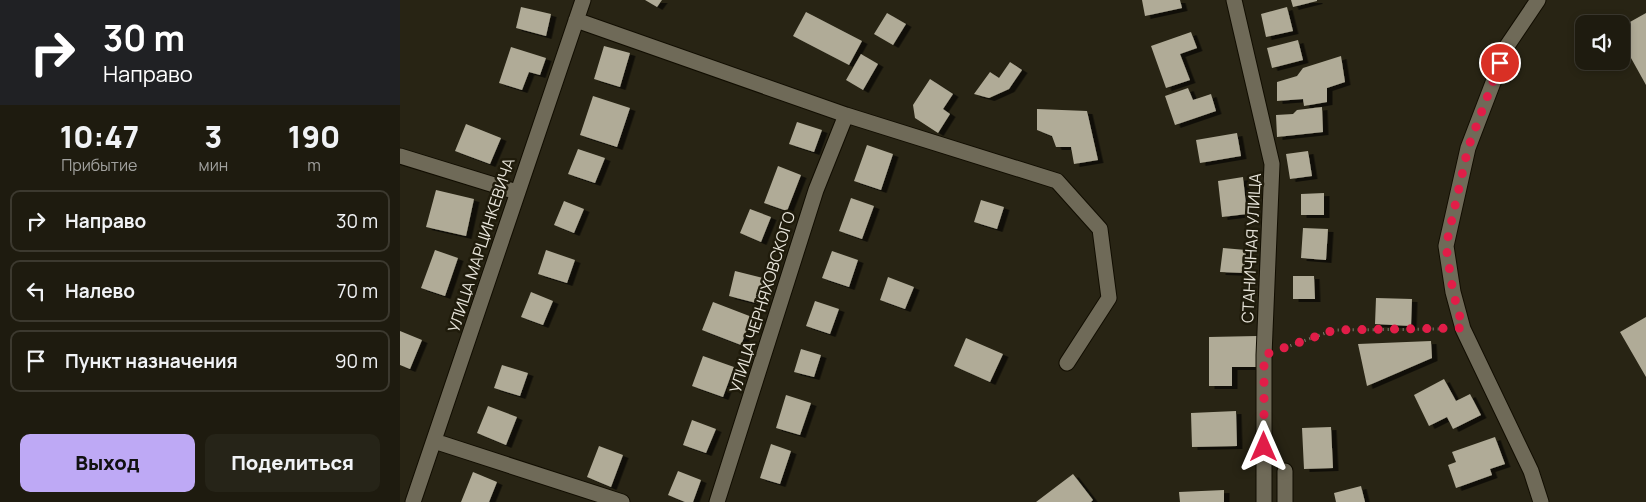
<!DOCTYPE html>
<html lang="ru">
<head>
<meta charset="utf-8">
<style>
  body { margin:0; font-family:Manrope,sans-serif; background:#262418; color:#f1f3f6; height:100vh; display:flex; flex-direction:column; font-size:19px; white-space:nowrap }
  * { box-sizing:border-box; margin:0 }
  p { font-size:16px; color:#a1a19e }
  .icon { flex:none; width:28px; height:28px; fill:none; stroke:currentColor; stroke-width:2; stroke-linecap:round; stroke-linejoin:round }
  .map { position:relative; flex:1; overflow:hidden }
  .details { display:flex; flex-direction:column; background:#1e1b0f; width:400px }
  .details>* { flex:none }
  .hud { background:#202124; color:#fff; overflow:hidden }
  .controls { position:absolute; left:1175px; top:15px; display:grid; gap:10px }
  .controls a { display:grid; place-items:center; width:55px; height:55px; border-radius:10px; background:#1e1b0f; box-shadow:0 2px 8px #0003,0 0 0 1px #3c392f; font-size:25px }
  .pin { position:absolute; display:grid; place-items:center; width:42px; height:42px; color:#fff; margin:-21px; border:2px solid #fff; border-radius:50%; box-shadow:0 1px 5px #0007 }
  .me { position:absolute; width:55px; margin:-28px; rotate:0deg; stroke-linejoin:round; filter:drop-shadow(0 0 4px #0008) }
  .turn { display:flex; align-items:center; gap:18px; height:105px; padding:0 20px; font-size:22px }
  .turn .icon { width:65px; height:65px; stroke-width:2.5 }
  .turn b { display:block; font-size:35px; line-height:42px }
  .eta { display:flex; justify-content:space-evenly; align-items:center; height:85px; text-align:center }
  .eta b { font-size:30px; font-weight:800; line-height:35px }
  .action { display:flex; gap:10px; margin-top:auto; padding:10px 20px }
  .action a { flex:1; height:58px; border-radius:10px; background:#bea9f5; color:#111; font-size:20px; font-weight:800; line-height:58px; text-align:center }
  .action a+a { background:#262418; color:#f1f3f6 }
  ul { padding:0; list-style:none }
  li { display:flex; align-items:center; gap:15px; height:62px; margin:0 10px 8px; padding:0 10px; border:2px solid #3c392f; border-radius:10px }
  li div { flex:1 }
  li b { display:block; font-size:19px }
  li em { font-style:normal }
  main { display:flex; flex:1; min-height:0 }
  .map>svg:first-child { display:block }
  .building { fill:#b0ab97; filter:url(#shadow) }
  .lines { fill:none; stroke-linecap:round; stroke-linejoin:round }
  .minor-casing { stroke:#110d01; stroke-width:17 }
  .path { stroke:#817e71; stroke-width:3; stroke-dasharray:1 4; stroke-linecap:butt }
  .minor { stroke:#6f6a58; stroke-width:15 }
  .route { stroke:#e11d48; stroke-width:9; stroke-dasharray:0 16.2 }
  .labels { text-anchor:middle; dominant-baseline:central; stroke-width:5; stroke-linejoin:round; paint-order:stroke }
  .street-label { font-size:16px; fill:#e8e5db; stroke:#1f1b0b }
</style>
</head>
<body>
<main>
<section class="details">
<div class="hud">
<div class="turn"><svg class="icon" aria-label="right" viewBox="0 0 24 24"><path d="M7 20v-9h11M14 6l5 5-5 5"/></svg><div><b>30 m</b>Направо</div></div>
</div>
<div class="eta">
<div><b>10:47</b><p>Прибытие</p></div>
<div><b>3</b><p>мин</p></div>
<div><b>190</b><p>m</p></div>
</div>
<ul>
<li><svg class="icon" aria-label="right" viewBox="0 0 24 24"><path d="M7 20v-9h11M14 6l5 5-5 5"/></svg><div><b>Направо</b></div><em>30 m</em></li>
<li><svg class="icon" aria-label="left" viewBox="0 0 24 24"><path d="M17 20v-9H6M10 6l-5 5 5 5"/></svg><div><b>Налево</b></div><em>70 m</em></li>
<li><svg class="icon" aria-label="arrive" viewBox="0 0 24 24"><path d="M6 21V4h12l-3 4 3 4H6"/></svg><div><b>Пункт назначения</b></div><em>90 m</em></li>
</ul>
<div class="action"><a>Выход</a><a>Поделиться</a></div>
</section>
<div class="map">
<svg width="1246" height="502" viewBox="0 0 1246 502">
  <defs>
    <filter id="shadow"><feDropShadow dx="5.5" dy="3" stdDeviation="0" flood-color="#0009"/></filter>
  </defs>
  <rect width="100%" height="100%" fill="#282414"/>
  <!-- building -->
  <path class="building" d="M245,0H262L257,7Z
    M742,0H780L782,8L745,16Z
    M891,0H917V1L893,7Z
    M121,7L151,14L146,36L116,28Z
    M887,7L893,31L866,37L861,14Z
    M406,12L462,41L449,65L393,36Z
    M487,13L506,24L493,45L474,34Z
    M1246,13V85L1221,40V27Z
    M791,32L797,48L780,54L790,80L766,88L751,46Z
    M898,40L903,60L872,68L867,48Z
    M204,46L230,53L220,87L194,79Z
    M111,47L146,58L140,75L129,72L122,90L99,83Z
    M461,54L478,64L463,90L446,80Z
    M941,56L945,82L927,88V102L904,106L903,99L877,101V82L897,76L903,68Z
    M610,62L622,70L609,89L589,98L574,94L590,72L599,78Z
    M530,79L553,94L543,109L550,114L538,133L515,118L513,105Z
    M788,88L793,100L811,94L816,111L775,125L765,96Z
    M193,96L230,108L217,147L180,135Z
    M922,107L923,132L877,137L876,115L893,114L897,110Z
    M637,109L687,111L698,160L674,164L671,147H656L652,136L637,130Z
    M397,122L422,130L414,152L389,144Z
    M66,124L101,138L90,164L55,151Z
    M837,133L841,156L800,163L796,140Z
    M467,145L493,154L481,190L454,181Z
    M178,149L205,158L195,183L168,174Z
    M908,151L912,176L890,179L886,154Z
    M378,166L401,175L387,211L364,203Z
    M843,177L847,214L822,217L818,181Z
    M36,190L74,199L66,236L26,227Z
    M924,193V215H901V194Z
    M451,198L474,206L462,239L439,231Z
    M581,200L604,207L597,229L574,222Z
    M164,201L184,209L174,233L154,225Z
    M350,209L371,217L361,242L340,233Z
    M903,228L928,229L926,260L901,258Z
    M823,248L846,250L844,273L820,272Z
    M35,250L58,258L45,296L21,288Z
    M146,250L175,260L167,283L138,274Z
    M432,251L458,260L449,287L422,278Z
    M335,271L367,279L360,304L329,296Z
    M893,276H914L915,299H893Z
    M488,277L514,287L505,309L480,300Z
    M131,292L153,301L143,325L121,317Z
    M976,298L1012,299L1011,326L975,324Z
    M415,301L439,309L430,334L406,326Z
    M313,302L352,317L341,345L302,330Z
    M1246,317V377L1220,332Z
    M0,331L22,340L10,369L0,365Z
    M857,336L858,367H832V386H809V337Z
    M566,338L603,354L590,382L554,366Z
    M1031,341L1032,358L967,386L958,344Z
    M401,349L421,355L414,377L394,372Z
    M303,356L334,367L323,397L292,386Z
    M102,365L128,373L120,396L94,388Z
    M1044,379L1056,401L1070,394L1081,415L1053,429L1047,417L1029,426L1014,395Z
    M386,395L411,403L400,435L376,428Z
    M88,406L117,417L106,445L77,433Z
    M836,411L837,446L792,447L791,413Z
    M292,420L316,429L306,453L283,445Z
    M931,427L933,468L904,469L902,428Z
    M1095,437L1105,464L1090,469L1092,475L1056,488L1048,465L1056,462L1052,452Z
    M371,444L391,451L380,484L360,478Z
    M199,446L223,455L211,487L187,477Z
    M278,471L301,480L293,502H285L268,495Z
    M73,472L97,482L89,502H61Z
    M673,474L693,500L691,502H636Z
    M961,486L965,502H936L934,493Z
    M824,490V502H780L779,492Z"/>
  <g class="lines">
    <defs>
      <path id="minor" d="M834,0L872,164L864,355V502
        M1138,0L1107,46L1068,148L1046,246L1053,292L1063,329L1131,471L1141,502
        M176,20L446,115L657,181L700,229L709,298L667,363
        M0,156L117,192
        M34,441L222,502
        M13,502L183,0
        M317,502L416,190L446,115
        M885,502V471"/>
    </defs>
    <!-- minor casing -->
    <use href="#minor" class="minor-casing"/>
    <!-- path -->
    <path class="path" d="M881,349L934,330L1046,329"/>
    <!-- minor -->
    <use href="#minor" class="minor"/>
  </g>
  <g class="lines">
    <!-- route -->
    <path class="route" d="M864,447V355L934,330L1063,328L1053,292L1046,246L1068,148L1100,63"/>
  </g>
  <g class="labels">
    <!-- street labels -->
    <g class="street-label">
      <text transform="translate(81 245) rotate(-72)">УЛИЦА МАРЦИНКЕВИЧА</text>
      <text transform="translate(851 248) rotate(-87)">СТАНИЧНАЯ УЛИЦА</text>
      <text transform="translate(362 302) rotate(-73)">УЛИЦА ЧЕРНЯХОВСКОГО</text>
    </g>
  </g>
</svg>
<div class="controls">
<a><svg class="icon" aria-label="sound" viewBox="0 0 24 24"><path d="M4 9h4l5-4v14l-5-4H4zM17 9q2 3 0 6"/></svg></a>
</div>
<div class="pin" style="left:1100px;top:63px;background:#d93025"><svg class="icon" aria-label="arrive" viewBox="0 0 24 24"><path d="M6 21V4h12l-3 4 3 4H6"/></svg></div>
<svg class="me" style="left:864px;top:447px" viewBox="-20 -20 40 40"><path d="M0-17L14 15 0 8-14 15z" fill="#e11d48" stroke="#fff" stroke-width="4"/></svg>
</div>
</main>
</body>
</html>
